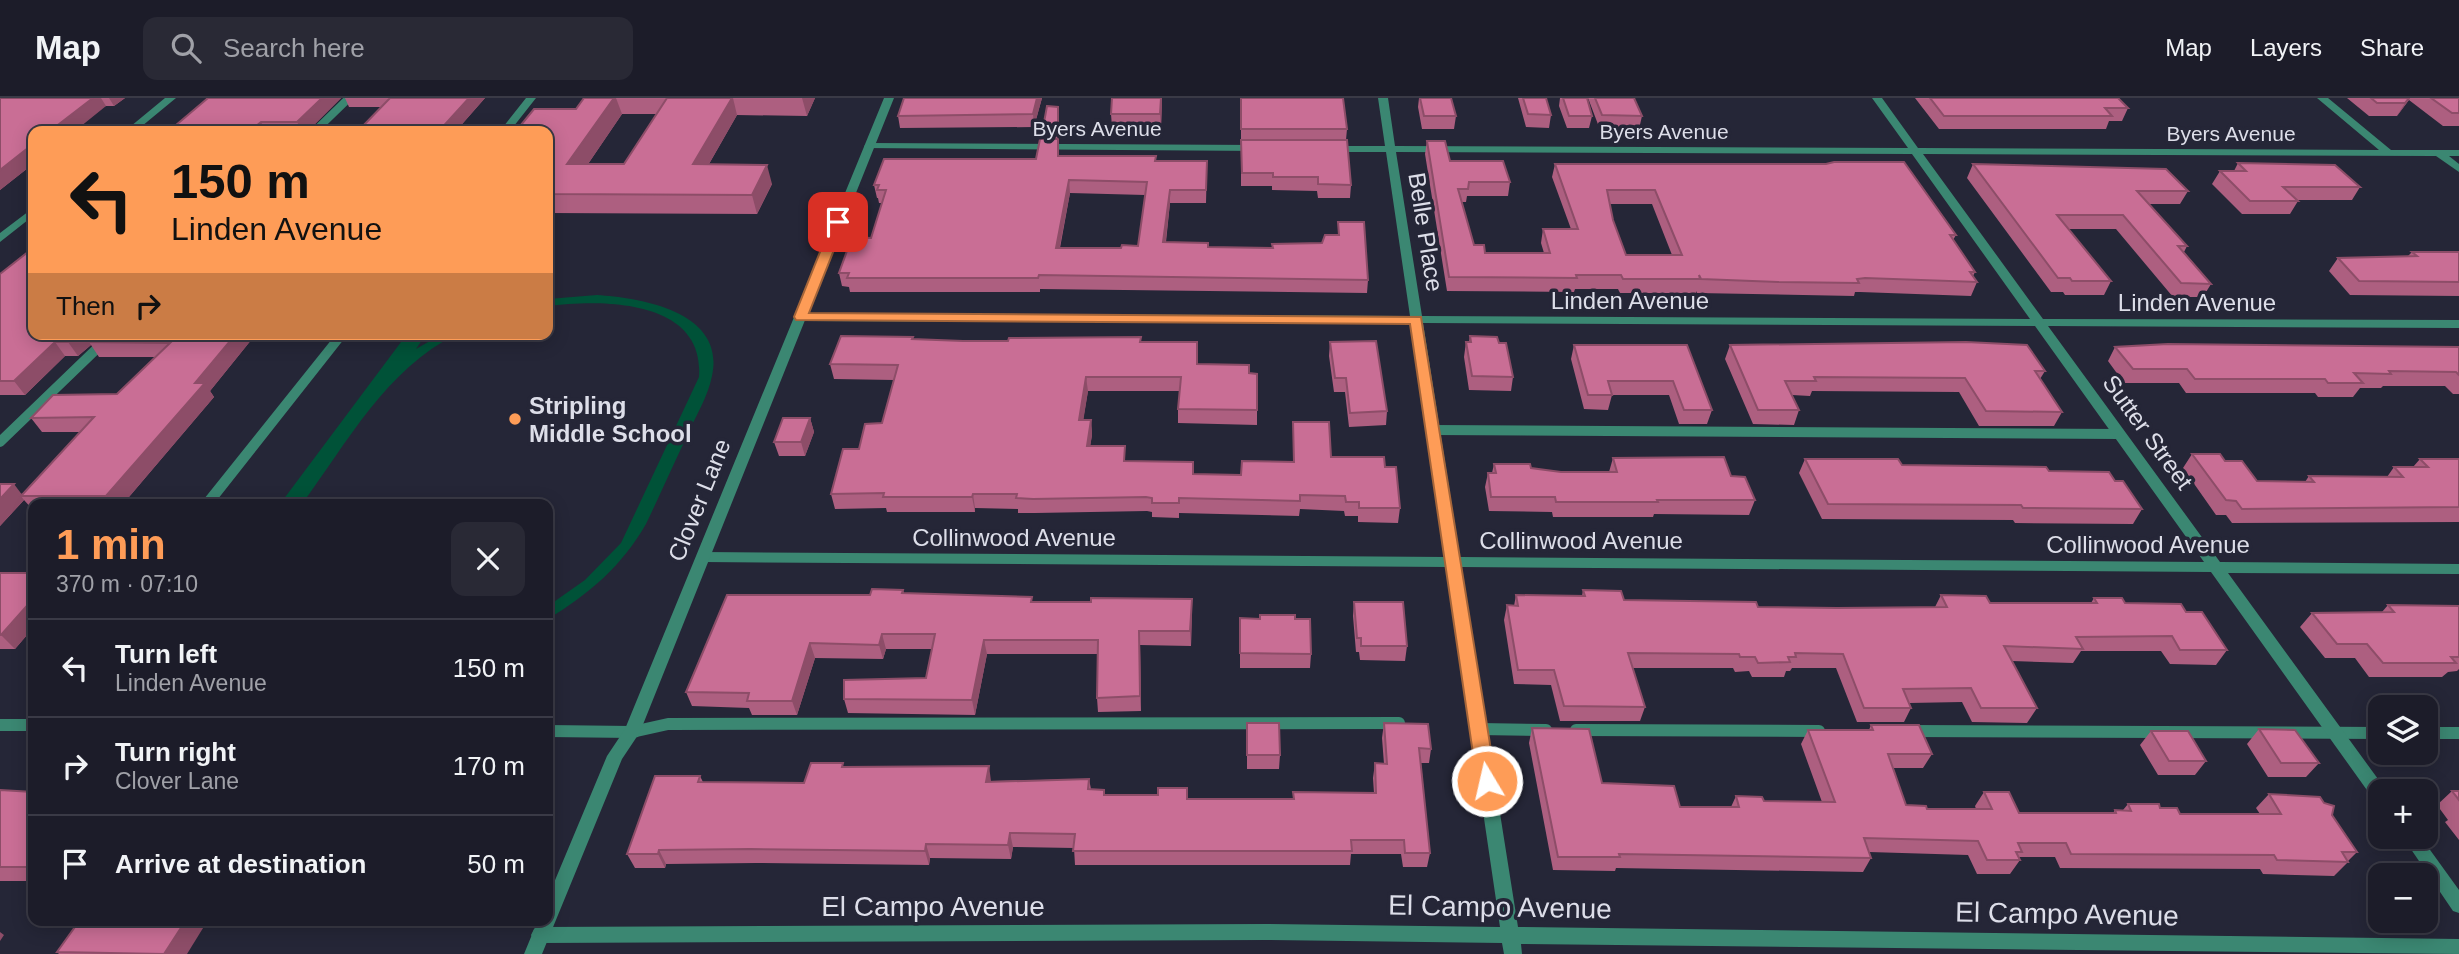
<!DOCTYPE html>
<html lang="en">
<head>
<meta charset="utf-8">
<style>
  body { margin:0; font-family:Arial,sans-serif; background:#292935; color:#f1f3f6; height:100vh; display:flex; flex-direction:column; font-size:26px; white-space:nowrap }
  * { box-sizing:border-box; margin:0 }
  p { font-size:23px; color:#a0a1a8 }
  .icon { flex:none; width:38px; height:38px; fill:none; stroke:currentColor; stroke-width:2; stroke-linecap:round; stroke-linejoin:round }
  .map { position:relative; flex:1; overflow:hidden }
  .details { position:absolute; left:28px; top:401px; width:525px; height:427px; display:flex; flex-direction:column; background:#1c1c29; border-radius:14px; box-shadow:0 4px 18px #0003,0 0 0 2px #3a3a46 }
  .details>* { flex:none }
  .guide { position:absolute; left:28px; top:28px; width:525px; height:214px; border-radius:14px; box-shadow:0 4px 18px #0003,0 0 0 2px #3a3a46; background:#fe9c57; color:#111; overflow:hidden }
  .buttons { position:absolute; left:2368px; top:597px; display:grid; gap:14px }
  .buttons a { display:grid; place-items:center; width:70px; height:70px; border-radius:14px; background:#1c1c29; box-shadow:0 4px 18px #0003,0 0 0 2px #3a3a46; font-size:35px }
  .pin { position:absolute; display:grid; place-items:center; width:60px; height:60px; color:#fff; margin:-30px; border-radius:14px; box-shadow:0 4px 10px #0006 }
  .me { position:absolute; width:77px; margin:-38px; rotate:351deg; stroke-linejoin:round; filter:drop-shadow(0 0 5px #0008) }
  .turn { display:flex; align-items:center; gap:24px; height:147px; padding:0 28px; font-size:32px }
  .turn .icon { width:91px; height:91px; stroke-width:2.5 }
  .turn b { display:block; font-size:49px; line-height:60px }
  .then { display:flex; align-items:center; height:66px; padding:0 28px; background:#0003; gap:14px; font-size:26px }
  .round { display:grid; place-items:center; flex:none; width:74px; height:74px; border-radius:14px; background:#292935 }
  .summary { display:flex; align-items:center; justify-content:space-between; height:119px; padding:0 28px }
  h1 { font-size:42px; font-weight:700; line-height:52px; color:#fe9c57 }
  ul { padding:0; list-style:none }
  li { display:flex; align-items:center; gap:21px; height:98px; padding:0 28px; border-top:2px solid #3a3a46 }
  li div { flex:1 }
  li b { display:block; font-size:26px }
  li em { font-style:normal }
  header { display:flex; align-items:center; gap:42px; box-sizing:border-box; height:98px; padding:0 35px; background:#1c1c29; border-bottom:2px solid #3a3a46 }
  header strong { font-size:33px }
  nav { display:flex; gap:38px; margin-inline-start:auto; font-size:24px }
  .search { width:490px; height:63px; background:#292935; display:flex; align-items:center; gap:18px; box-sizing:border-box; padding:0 24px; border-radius:14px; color:#a0a1a8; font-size:26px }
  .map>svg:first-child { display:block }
  .green { fill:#005238 }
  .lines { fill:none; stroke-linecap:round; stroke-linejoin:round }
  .service-far2 { stroke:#3b8772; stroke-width:8 }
  .service-far1 { stroke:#3b8772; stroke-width:10 }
  .service { stroke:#3b8772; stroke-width:12 }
  .minor { fill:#3b8772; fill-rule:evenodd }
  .tertiary { fill:#3b8772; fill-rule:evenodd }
  .wall { fill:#ad5f80; fill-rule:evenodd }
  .shaded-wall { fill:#8d4d68 }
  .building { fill:#c96e95; stroke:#8d4d68; stroke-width:2; fill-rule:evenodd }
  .route { fill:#fe9c57; stroke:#a56539; stroke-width:2 }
  .poi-dot { fill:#fe9c57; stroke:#252637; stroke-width:2.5 }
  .labels { text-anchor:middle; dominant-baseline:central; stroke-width:7; stroke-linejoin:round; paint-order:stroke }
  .far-street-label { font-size:21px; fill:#dddee9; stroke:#252637 }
  .street-label { font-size:24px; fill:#dddee9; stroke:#252637 }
  .poi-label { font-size:24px; font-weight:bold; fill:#dddee9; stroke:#252637; text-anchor:start }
  .near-street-label { font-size:28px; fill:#dddee9; stroke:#252637 }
</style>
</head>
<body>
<header>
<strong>Map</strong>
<div class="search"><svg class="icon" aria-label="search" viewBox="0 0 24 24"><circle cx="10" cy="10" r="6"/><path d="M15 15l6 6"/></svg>Search here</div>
<nav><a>Map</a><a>Layers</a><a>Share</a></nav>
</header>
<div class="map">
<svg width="2459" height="856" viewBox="0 0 2459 856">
  <rect width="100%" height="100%" fill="#252637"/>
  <!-- green -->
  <path class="green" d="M597,197C642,200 726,214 712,278C708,299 695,319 687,338C673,367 660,397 646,426C622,468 589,496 548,521V508L585,482L621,445L699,279C705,201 602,201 548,208V201Z
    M407,236H426L416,251L442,236H457C386,271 347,345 302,406H280Z"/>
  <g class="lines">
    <!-- service-far2 -->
    <path class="service-far2" d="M315,33L349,0"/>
    <!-- service-far1 -->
    <path class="service-far1" d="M1433,332L2119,336
      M0,344L112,236"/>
    <!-- service -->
    <path class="service" d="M1479,631L1546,632
      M1576,632L1819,633
      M1909,633L2380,635
      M632,634L668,626L1399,625
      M2426,635H2459"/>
    <!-- minor -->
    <path class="minor" d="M165,0H176L136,33H125Z
      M526,0H536L510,33H500Z
      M1378,0H1388L1395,48L1908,50L1872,0H1882L1918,50L2379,52L2317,0H2328L2391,52H2459V58H2449L2459,66V74L2436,58L1923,56L2043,221L2459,222V230L2048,228L2220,464L2459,466V476L2228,475L2386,692L2380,693V704L2374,702L2211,474L1461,469L1518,829L2459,841V856L1521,846L1522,856H1504L1502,845L1264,842L540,845L534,843L531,837L534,831L540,829L1264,826L1500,829L1447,469L703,464L696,459L703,454L1446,459L1411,225L800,223L794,219L800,215L1410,218L1386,54H1330L1325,51L1330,48H1385ZM1396,54L1912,56L2030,221L1422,218ZM1423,225L2035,228L2204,464L1460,459Z
      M869,45L1261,47L1266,50L1261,53L865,50L864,48Z
      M33,110V118L0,144V135Z
      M336,236H348L214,406H200Z
      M0,621H33V633H0Z
      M548,627L632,628L638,629L640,634L638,639L632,640L548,639Z
      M2402,738H2420L2459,792V815L2453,813Z"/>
    <!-- tertiary -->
    <path class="tertiary" d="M884,0H894L640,634L622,661L542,856H524L538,822H548V799L607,658L625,631Z"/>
  </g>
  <!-- wall -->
  <path class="wall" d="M0,0H125L114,8H106L33,33V66L0,92Z
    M208,0H341L308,33H169Z
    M345,0H485L456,33H360L359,32L381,9H349Z
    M584,0H815L807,18L737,17L709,66L772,86L757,116L548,115V33L576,11ZM622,16H657L624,66H588Z
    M904,0H1042L1034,29L900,30L898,18Z
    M1112,0H1162L1161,29H1112L1111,16Z
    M1241,0L1347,31L1346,42L1351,87L1350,100H1318L1317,93L1272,92V88H1241Z
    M1419,0H1451L1456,18L1454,31H1422L1418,9Z
    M1518,0H1546L1551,17L1549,30L1526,29Z
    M1560,0H1587L1592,18L1589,30H1567L1559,8Z
    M1588,0H1634L1642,18L1639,31L1599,29Z
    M1915,0H2118L2128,10L2122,23H2109L2106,31H1939Z
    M2347,0H2459V28H2443L2409,2L2397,18H2369Z
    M1059,22V43H1058L1059,58L1156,63H1207L1206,105H1170L1166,144L1208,149L1272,150L1322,145L1338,137V124L1368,182L1367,195L1040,191V194H850L849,189L842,188L839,175L871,140L882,105H879L878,100H877L874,87L1036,61L1044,41L1043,30ZM1070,95L1145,97L1138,148L1121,150H1060Z
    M1427,43L1450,63L1510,84L1508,98H1467L1466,104H1462L1474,147L1485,155H1544L1541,145L1543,131H1571L1552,79L1555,66L1956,137L1953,142L1975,174L1973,178L1977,184L1971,198L1860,194H1855L1854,198L1697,195L1696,193V195H1620L1618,191H1575L1574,194L1447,193L1425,56ZM1609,106H1652L1672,157H1626L1613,122Z
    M2238,65L2360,89L2352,102H2297L2298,103L2290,116H2242L2212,86L2220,73H2234Z
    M1973,66L2188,93L2180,106H2149L2187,148L2184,154L2211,186L2203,199H2173L2116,131H2068L2111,183L2104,197H2065L2063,194H2051L1967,80Z
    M2412,154H2459V198L2350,197L2329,173L2338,160L2408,158Z
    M0,176L33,236H256L210,293L214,299L123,406H33V412L24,402L0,428V386L22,396L81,334H42L31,320L117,296L155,259H99L91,247L78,258H65L25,297H0Z
    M1470,238L1513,279L1511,293L1469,292L1464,259L1466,244H1469Z
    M1141,239V244L1197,266L1249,275L1257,276V327L1178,325V311L1180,293H1088L1083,322H1091L1092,337L1090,348L1126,363L1194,376L1241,377L1293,364V324L1331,359L1385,369L1400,410L1398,425L1358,424V418H1345L1344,413L1300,411L1299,418L1179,415V420L1152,419V414L1147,413L1035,415H1018V411L975,410V414H887L886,410L835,411L831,396L859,351L882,325L894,282L834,281L830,266L914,241L963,243H1008Z
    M1330,244L1387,313L1386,327L1349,329L1345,294H1334L1329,258Z
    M1574,247H1687L1712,312L1707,326H1679L1669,297H1612L1608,312L1584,311L1571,261Z
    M1730,247L2045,273L2040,281L2062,314L2054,328H1979L1959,294L1812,293L1810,298L1792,297L1799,312L1794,327L1753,326L1725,261Z
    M2115,249H2459V296H2453L2445,288H2383L2381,290H2360L2353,299H2318L2315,295H2186L2179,285H2124L2108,263Z
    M810,320L814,334L805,358H779L774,344Z
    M2192,356L2225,363L2257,383L2305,384L2309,378L2387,379L2394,369H2413L2420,361H2459V424L2232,425L2226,417H2216L2183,370Z
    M1613,360L1731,378L1755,402L1749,417L1654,416L1653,419H1553L1552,414L1489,413L1485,389L1488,375H1492L1494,366L1561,374H1609Z
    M1805,361L1902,367L2049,373L2115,383L2142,411L2133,426L2015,425L2013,422L1822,421L1799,375Z
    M0,475H33V530L15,551H0Z
    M903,492L904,495L1032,504H1091L1192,501L1191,548L1140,547L1141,613L1098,614L1097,600V556H987L975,617L848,615L844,601L926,580L932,551H886L883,561L815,560L797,617H752L749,610L692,608L686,594L870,497Z
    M1583,492L1624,502L1758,509L1837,510L1935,509L1941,497L1990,505H2091L2094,500L2186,514L2227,552L2216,567L2170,566L2161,553H2081L2073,565L2012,563L2037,610L2027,625L1972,624L1962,604L1909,605L1911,610L1904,624H1857L1836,570H1792L1790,573H1786L1784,579H1752L1749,573L1735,574L1733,570H1632L1645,609L1640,623H1560L1551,587L1514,586L1504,522L1507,507L1514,508L1516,497L1582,498Z
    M1354,504L1407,548L1405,563L1360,562L1359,554H1356L1353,518Z
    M2388,507L2459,508V571L2457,573L2448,574L2442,579H2369L2355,560H2325L2300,529L2312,515L2382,514Z
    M1240,520L1295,521L1311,556L1310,570H1240Z
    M1247,625L1280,657L1279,671H1247Z
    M1384,625L1431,651L1429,665H1421L1430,755L1427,769H1403L1401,756H1351L1350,767H1075L1074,750L1013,749L1011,761L930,760L929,767L756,765L666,766L665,770H635L627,756L700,678L703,684L804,685L844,669L991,683L1089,681L1091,691L1105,697H1158L1187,690V701H1293L1374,695L1373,680L1375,665L1384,666L1382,640Z
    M1871,627L1932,656L1923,670H1893L1906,707L1927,711H1976L1975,708L1984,694L2019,715H2113L2115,712H2123L2128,706L2160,710L2180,716H2260L2256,710L2269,696L2332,717L2357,754L2348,763V764L2334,778L2263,776L2260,771L2060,770L2055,759H2019L2020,762L2010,776H1977L1968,757L1869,754L1871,760L1863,774L1616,770L1615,773L1553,772L1529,645L1532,630L1602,685L1680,709H1731L1736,698L1764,703L1822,704L1801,646L1808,632H1869Z
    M2259,631L2319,665L2306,679H2268L2247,646Z
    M2151,633L2206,663L2195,677H2158L2140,647Z
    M0,692L33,694V783H0Z
    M2452,693H2459V742L2445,724L2448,722L2437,707Z
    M57,854L187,856H59Z"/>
  <!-- shaded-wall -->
  <path class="shaded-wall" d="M93,0H101L106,8L75,33H50Z
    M109,0H125L114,8Z
    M322,0H341L308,33H302L297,24Z
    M469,0H485L456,33H439Z
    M614,0H616L622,16L575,85L567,66Z
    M732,0H733L737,17L698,85L693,66Z
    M802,0H815L807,18Z
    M1037,0H1042L1034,29L1033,16Z
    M1161,0L1162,6L1161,29L1160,16Z
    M2409,0H2410L2397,18L2405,5Z
    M1058,9L1059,22V43L1058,30Z
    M261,24L266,33H250Z
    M33,46V66L0,92V72Z
    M767,67L772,86L757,116L752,97Z
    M1069,82L1070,95L1057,163L1056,150Z
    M1170,92V105L1164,158L1163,144Z
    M77,236H103L89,244L91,247L78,258L68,244Z
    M236,236H256L210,293L214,299L123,406H112L106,398L195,285Z
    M55,244L65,258L25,297L14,283Z
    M1086,279L1088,293L1081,337L1079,322Z
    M810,320L814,334L805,358L801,344Z
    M1091,322L1092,337L1088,363L1087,348Z
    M14,386L23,398H21L24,402L0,428V401Z
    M973,396L975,410V414L972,399Z
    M33,501V530L15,551L1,537Z
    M1192,501V515L1191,548L1190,533Z
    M1139,533L1140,547L1141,613L1140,598Z
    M882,536L886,551L883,561L879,547Z
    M984,542L987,556L975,617L972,602Z
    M810,545L815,560L797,617L792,603Z
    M989,668L991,683L989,698L986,684Z
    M1010,735L1013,749L1011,761L1008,747Z
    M926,746L930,760L929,767L925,753Z
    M659,752L666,766L665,770L658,756Z
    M186,822H208L187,856H164Z
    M0,834L4,837L0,843Z"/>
  <!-- building -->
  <path class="building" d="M0,0H93L50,33H33V46L0,72Z
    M208,0H322L297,24H261L250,33H169Z
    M390,0H469L439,33H368L369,32H359Z
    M584,0H614L567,66H624L667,0H732L693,66L767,67L752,97L548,96V33H516L534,11H576Z
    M904,0H1037L1033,16L898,18Z
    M1112,0H1161L1160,16H1111Z
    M1241,0H1343L1347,31H1241Z
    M1420,0H1451L1456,18H1424Z
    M1523,0H1546L1551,17L1528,16Z
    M1563,0H1587L1592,18H1569Z
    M1595,0H1634L1642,18L1602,17Z
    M1930,0H2118L2128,10H2105L2112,18H1944Z
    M2371,0H2409L2405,5H2377Z
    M2431,0H2459V15H2452Z
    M1047,8L1058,9V30H1043Z
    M1040,41H1058V58H1156L1155,63H1207L1206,92H1170L1163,144L1208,145V149L1273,150L1272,146L1322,145L1325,137H1339L1338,124H1364L1368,182L1039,177L1038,180H847L849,175H839L852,139L871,140L886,92H877L879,87H874L884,61H1036ZM1069,82L1147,84L1138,148L1122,147L1121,150H1056Z
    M1241,42H1347L1351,87L1318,86V79H1273V75H1242Z
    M1427,43H1445L1450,63H1503L1510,84H1469L1468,91H1458L1474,147H1484L1485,155H1550L1543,131H1578L1555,66H1826L1834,64H1904L1956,137H1950L1975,174H1970L1977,184L1865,180L1857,181L1859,185L1778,184L1701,181L1699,177L1700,181H1623L1621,177H1576L1577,180L1449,179ZM1607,92H1655L1682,157H1626L1613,122Z
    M2238,65L2335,67L2360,89H2283L2298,103H2250L2220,73H2246Z
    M1973,66L2166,71L2188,93H2137L2187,148H2178L2211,186L2181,185L2123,117H2057L2111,183H2072L2070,180H2058Z
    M33,150V236H77L68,244H55L14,283H0V176Z
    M2412,154H2459V184L2359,183L2338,160L2417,158Z
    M97,236H236L195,285H205L106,398H21L94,319L31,320L53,297L117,296L170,245L89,244Z
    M841,238L913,239L912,241L963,243H1008L1009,240L1141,239L1140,244H1197V266L1249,267V275L1257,276V312L1178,311L1181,279H1086L1079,322H1091L1087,348H1125L1124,363L1193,364V376L1241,377L1242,363L1294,364L1293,324H1329L1331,359H1384L1385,369H1396L1400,410H1359V404H1346L1345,398L1300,397V403L1179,400V405H1152V400L1146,399L1033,401L1016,400L1017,396H973L972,399H883L884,395L831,396L843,351H859L865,326L882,325L898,267L830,266Z
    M1470,238L1497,239L1499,245H1506L1513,279L1472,278L1466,244H1471Z
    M1376,243L1387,313L1350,315L1346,280H1335L1330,244Z
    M1966,244L2027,247L2045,273H2035L2062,314L1986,313L1965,280L1814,279L1816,283H1785L1799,312H1758L1730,247Z
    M2168,246L2459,249V277L2456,274L2389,273L2391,276L2354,275L2363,285H2328L2325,281H2195L2187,271H2133L2115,249Z
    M1574,247H1687L1712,312H1684L1673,283H1608L1612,297H1588Z
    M783,320H810L801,344H774Z
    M2192,356H2220L2225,363H2242L2257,383L2314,384L2309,378L2403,379L2394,369H2428L2420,361H2459V409L2242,411L2236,403L2226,402Z
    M1724,359L1731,378L1745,379L1755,402H1657L1658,404H1556L1555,399H1491L1488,375H1496L1494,366H1530L1531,370L1561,374H1617L1613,360Z
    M1805,361H1898L1902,367L2046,369L2049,373L2109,374L2115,383H2123L2142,411L2023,410L2021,407L1828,406Z
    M0,386H14L0,401Z
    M0,475H33V501L1,537H0Z
    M872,491L903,492L902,495L1032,499L1031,504H1091V500L1192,501L1190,533H1139L1140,598L1097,600L1098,542H984L972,602L844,601V582L926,580L935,536H882L879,547L810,545L792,603H747L749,595L686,594L727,497H870Z
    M1583,492L1621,493L1624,502L1756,504L1758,509L1837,510L1947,509L1941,497L1986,498L1990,505H2097L2094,500H2122L2125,505L2181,506L2186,514H2202L2227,552H2180L2172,538L2076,539L2083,551L2004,548L2037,610H1981L1971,590L1903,591L1911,610H1864L1843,556L1795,555L1796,559H1788L1790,564L1758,565L1755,559H1740L1739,556L1628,555L1645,609L1564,608L1554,572H1518L1507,507L1518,508L1516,497L1585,498Z
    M1354,504H1403L1407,548H1361V540H1357Z
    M2388,507L2459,508V559H2451L2456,565H2383L2367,546H2337L2312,515L2394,514Z
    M1260,517H1295V521H1310L1311,556L1240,555V520L1260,521Z
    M1247,625H1279L1280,657H1247Z
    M1384,625L1428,626L1431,651L1419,650L1430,755H1405L1404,742H1351L1352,753H1073L1075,736L1010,735L1008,747L926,746L925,753L750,751L659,752L658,756H627L655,678H700L698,684L804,685L811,665H843L842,669L989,668L986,684L1089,681L1088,691L1104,692V697H1158V690H1187V701H1294L1293,694L1376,695L1375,665L1387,666Z
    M1871,627H1919L1932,656H1888L1906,707L1926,708L1927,711H1992L1984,694H2009L2019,715H2116L2115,712L2131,713L2128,706H2159L2160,710H2177L2180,716H2281L2269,696L2320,699L2324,705L2334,708L2332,717L2357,754H2342L2348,764L2277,762L2274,757L2071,756L2066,745H2018L2022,754H2016L2020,762H1987L1978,743L1864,740L1871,760L1619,756L1620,759H1558L1532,630L1589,631L1602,685L1674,688L1680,709H1739L1736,698L1762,699L1764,703L1835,704L1808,632H1873Z
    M2259,631L2295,632L2319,665H2281Z
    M2151,633H2188L2206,663H2169Z
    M0,692L33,694V701L32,703H33V769H0Z
    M2452,693H2459V702Z
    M80,822H186L164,856L57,854Z"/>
  <!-- route -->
  <path class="route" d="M838,120L845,124L809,215L1421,219L1496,683L1494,688L1487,691L1480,688L1477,683L1410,226L796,222L794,219L832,124Z"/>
  <!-- markers -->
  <circle class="poi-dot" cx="515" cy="321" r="7"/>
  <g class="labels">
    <!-- far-street labels -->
    <g class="far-street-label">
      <text x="1097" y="30">Byers Avenue</text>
      <text x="1664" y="33">Byers Avenue</text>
      <text x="2231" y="35">Byers Avenue</text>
    </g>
    <!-- street labels -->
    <g class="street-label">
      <text transform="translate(1426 134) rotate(81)">Belle Place</text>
      <text x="1630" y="202">Linden Avenue</text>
      <text x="2197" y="204">Linden Avenue</text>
      <text transform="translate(2148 334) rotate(54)">Sutter Street</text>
      <text transform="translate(699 402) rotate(-68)">Clover Lane</text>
      <text x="1014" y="439">Collinwood Avenue</text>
      <text x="1581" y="442">Collinwood Avenue</text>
      <text x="2148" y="446">Collinwood Avenue</text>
    </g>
    <!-- poi labels -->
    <g class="poi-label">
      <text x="529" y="307">Stripling<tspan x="529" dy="28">Middle School</tspan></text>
    </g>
    <!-- near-street labels -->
    <g class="near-street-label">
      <text x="933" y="808">El Campo Avenue</text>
      <text transform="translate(1500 809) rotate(1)">El Campo Avenue</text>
      <text transform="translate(2067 816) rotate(1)">El Campo Avenue</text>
    </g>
  </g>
</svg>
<div class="buttons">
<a><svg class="icon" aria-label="layers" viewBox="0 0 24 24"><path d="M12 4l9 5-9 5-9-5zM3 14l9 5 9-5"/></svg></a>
<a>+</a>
<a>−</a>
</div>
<div class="pin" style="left:838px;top:124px;background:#d93025"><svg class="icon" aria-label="arrive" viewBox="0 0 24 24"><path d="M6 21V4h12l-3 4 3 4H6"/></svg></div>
<svg class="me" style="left:1487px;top:683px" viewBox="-20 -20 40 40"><circle r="17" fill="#fe9c57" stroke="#fff" stroke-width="3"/><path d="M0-11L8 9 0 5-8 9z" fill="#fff"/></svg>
<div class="guide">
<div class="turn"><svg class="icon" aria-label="left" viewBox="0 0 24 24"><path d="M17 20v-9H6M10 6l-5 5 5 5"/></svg><div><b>150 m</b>Linden Avenue</div></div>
<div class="then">Then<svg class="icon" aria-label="right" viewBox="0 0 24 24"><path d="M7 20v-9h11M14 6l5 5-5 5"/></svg></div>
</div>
<section class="details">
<div class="summary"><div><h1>1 min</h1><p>370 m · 07:10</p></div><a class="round"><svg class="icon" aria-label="close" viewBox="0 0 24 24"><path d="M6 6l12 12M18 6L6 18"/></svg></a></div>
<ul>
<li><svg class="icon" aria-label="left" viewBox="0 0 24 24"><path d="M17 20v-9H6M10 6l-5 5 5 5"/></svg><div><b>Turn left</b><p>Linden Avenue</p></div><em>150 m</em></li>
<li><svg class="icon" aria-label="right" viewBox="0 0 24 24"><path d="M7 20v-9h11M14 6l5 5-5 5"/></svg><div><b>Turn right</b><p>Clover Lane</p></div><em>170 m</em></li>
<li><svg class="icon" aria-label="arrive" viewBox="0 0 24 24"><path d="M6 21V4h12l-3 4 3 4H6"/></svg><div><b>Arrive at destination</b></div><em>50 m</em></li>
</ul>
</section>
</div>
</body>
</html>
